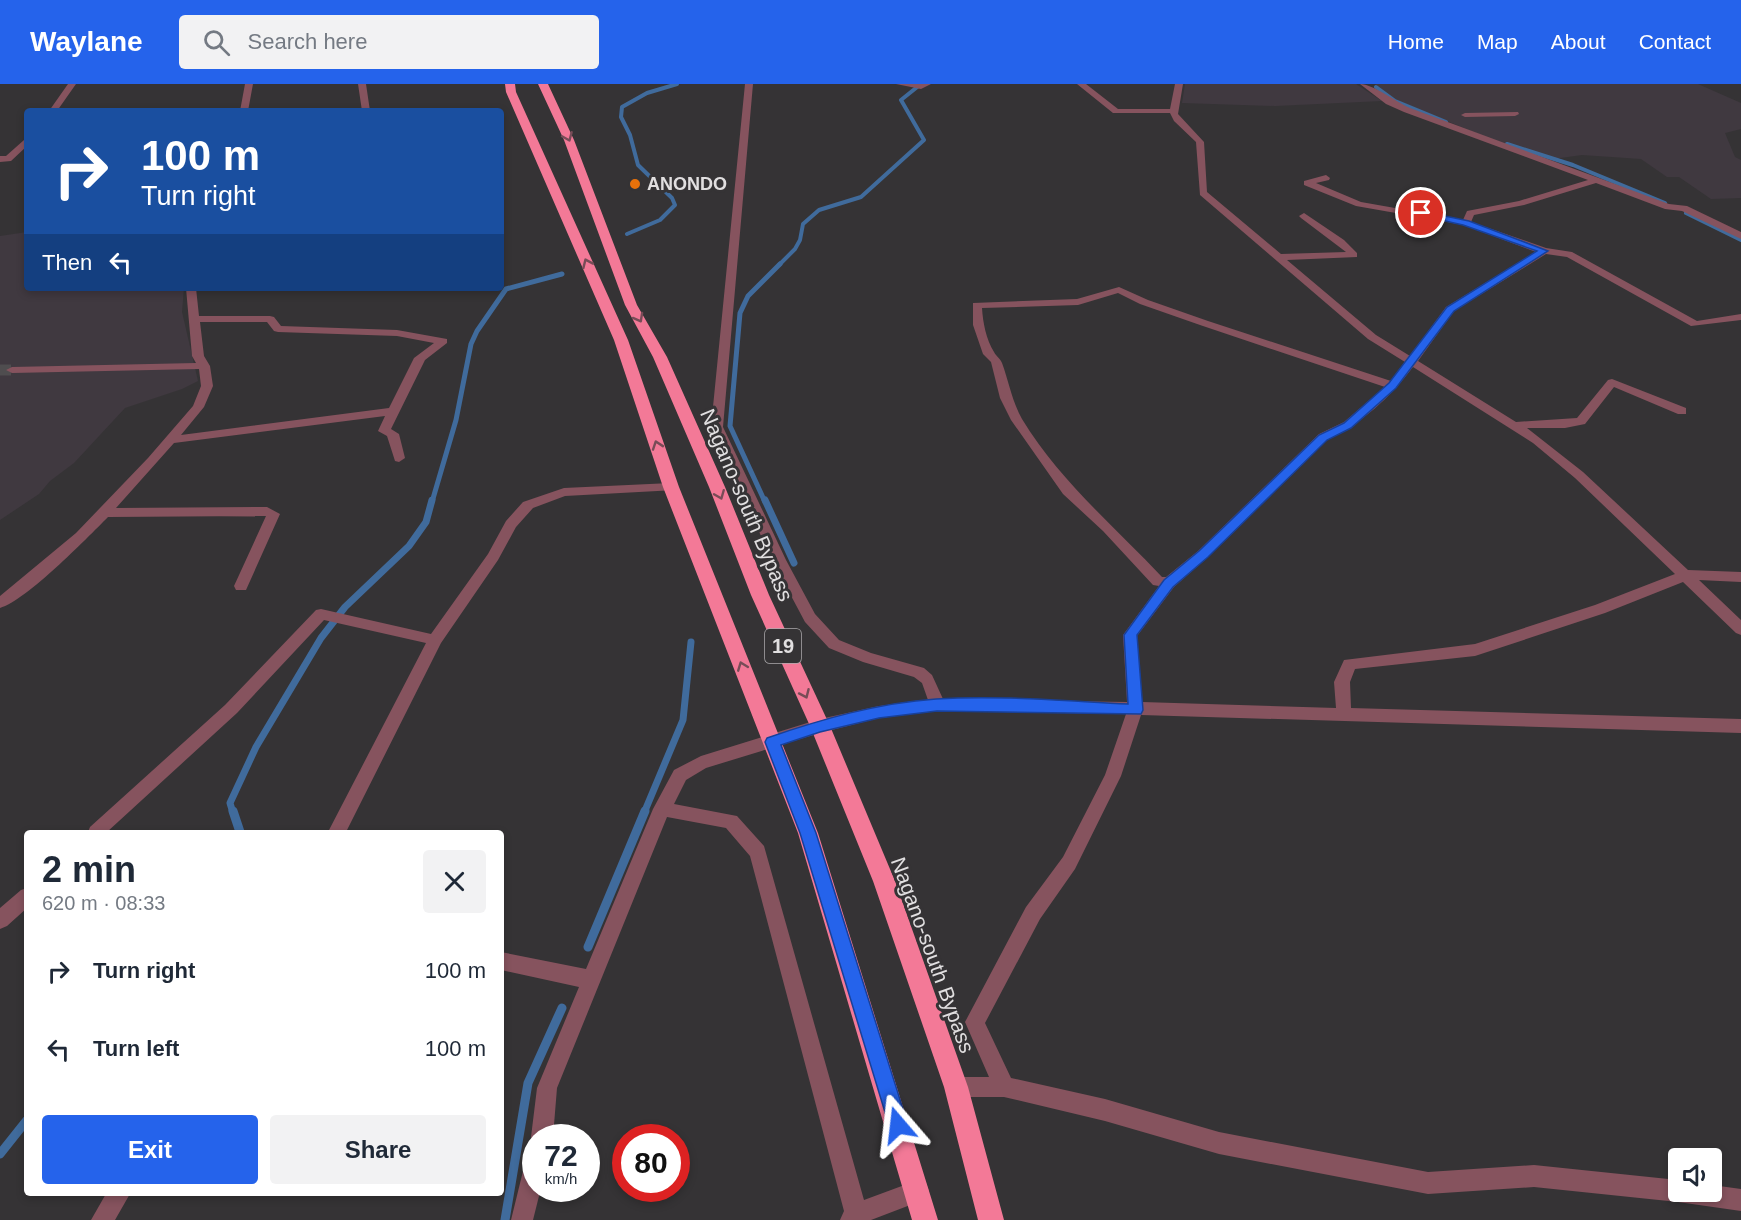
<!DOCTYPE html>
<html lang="en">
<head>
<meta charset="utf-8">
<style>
  body { margin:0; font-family:Arial,sans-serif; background:#f2f2f3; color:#1f2937; height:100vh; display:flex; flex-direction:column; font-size:22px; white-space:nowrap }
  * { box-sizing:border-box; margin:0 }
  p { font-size:20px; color:#747a83 }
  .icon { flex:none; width:33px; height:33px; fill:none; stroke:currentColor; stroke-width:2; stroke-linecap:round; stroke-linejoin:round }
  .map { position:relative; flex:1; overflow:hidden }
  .panel { position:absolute; left:24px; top:746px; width:480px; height:366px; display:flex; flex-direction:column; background:#fff; border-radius:6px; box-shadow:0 3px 9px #0003 }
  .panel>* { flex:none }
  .top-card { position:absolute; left:24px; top:24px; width:480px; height:183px; border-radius:6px; box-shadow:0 3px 9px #0003; background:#1a4fa0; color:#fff; overflow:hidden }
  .controls { position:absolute; left:1668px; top:1064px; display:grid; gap:12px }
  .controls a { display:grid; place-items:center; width:54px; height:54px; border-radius:6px; background:#fff; box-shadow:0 3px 9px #0003; font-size:30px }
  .speed { position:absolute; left:522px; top:1040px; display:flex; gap:12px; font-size:30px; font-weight:700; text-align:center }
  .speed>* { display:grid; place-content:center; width:78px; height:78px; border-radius:50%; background:#fff; box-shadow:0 3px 9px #0003; line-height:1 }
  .speed small { font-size:15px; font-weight:400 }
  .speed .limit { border:9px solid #d22; background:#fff; color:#111 }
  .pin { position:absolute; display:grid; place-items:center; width:51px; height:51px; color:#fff; margin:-26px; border:3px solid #fff; border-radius:50%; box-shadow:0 2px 6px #0007 }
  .me { position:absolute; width:66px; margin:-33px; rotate:343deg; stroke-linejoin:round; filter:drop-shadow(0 0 4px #0008) }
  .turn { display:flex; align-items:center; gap:21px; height:126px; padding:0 18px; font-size:27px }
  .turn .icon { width:78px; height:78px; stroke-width:2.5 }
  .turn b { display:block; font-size:42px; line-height:51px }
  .then { display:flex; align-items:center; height:57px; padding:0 18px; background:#0003; gap:12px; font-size:22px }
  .round { display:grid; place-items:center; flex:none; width:63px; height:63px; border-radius:6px; background:#f2f2f3 }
  .summary { display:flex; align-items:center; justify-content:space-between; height:102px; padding:0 18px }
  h1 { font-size:36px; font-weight:800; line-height:45px }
  .action { display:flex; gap:12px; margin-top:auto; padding:12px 18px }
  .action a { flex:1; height:69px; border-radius:6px; background:#2563eb; color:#fff; font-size:24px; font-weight:800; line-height:69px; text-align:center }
  .action a+a { background:#f2f2f3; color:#1f2937 }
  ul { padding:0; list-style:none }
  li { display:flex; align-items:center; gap:18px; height:78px; padding:0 18px }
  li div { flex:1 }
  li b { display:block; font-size:22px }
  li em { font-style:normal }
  header { display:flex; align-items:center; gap:36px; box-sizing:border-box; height:84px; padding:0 30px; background:#2563eb; color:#fff }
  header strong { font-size:28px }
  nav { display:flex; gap:33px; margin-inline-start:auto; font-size:21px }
  .search { width:420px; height:54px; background:#f2f2f3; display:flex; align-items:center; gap:15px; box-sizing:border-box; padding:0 21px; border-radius:6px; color:#747a83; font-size:22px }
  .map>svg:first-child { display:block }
  .built { fill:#403940 }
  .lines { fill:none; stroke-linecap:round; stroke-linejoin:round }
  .stream-far3 { stroke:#406b9c; stroke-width:4 }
  .stream-far2 { stroke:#406b9c; stroke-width:5 }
  .stream-far1 { stroke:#406b9c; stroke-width:7 }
  .stream { stroke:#406b9c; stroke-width:9 }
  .minor-tunnel { stroke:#4f4d4f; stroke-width:11; stroke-dasharray:11 6; stroke-linecap:butt }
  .minor { fill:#86535e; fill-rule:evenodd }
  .highway { fill:#f37997; fill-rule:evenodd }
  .oneway { stroke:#784c57 }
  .route { fill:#2563eb; stroke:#184099; stroke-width:1.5 }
  .food-dot { fill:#e8710a; stroke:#353335; stroke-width:2 }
  .labels { text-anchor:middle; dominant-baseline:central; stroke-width:6; stroke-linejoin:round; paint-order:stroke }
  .far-poi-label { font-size:18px; font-weight:bold; fill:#e1dfe0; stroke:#353335; text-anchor:start }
  .shield { fill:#353335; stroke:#adabad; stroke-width:1.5 }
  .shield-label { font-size:20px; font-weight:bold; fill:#e1dfe0 }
  .street-label { font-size:21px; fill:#e1dfe0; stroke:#353335 }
</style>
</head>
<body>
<header>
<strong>Waylane</strong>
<div class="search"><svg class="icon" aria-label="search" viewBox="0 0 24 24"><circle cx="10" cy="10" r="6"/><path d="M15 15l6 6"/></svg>Search here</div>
<nav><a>Home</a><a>Map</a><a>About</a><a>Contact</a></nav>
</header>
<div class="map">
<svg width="1741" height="1136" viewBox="0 0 1741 1136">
  <rect width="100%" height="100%" fill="#353335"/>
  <!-- built -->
  <path class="built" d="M1185,0H1356L1382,17L1275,22L1182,19Z
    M1375,0H1698L1741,19V45L1725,49L1735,73L1741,76V114L1711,115L1679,93H1667L1641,75L1582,71L1553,75L1488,54L1396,16Z
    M27,148V204H184L182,228L198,297L182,305L125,324L74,379L50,397L39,410L0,436V152Z"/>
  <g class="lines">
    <!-- stream-far3 -->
    <path class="stream-far3" d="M1376,3L1395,17L1446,38
      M1507,60L1573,81L1665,119
      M1686,129L1741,156
      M627,150L660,136L675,121L672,114L638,81L630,51L621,33L622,23L647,9L677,0
      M779,181L795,165L800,156L803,140L819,126L861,113L924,56L901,16L921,0"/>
    <!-- stream-far2 -->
    <path class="stream-far2" d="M432,418L456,336L471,260L477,247L506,205L562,190
      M765,418L730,342L740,229L748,212L780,180"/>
    <!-- stream-far1 -->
    <path class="stream-far1" d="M765,416L794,479
      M233,729L230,719L256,663L321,554L345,523L409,462L426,438L432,416
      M644,729L683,636L691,558"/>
    <!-- stream -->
    <path class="stream" d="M233,727L240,748
      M588,863L645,727
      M0,1070L27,1036
      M505,1136L528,999L562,924"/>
    <!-- minor-tunnel -->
    <path class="minor-tunnel" d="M0,286H12"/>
    <!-- minor -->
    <path class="minor" d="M68,0H76L57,27H49Z
      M245,0H253L248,27H240Z
      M358,0H366L370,27H362Z
      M745,0H753L723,343L786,476L815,530L839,556L871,569L924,584L932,591L943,615L1127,618L1123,551L1159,502L1153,501L1103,447L1063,410L1011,336L1000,314L991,278L983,270L973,241V219L1077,215L1119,203L1148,216L1208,237L1391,297L1405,278L1368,255L1200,111L1196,58L1174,37L1170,29H1113L1077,0H1086L1118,25H1170L1175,0H1183L1178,30L1204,58L1207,108L1281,170L1346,168L1301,134L1299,132L1304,129L1344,156L1357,169V173L1287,176L1376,251L1410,272L1446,223L1536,168L1464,141L1356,122L1304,101V97L1326,91L1330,94L1329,96L1316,99L1361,118L1463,136L1467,127L1519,117L1588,96L1404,28L1386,20L1360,0C1373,0 1396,18 1410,24L1669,120L1687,122L1741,148V155L1682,127L1665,125L1596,99L1524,121L1474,131L1471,138L1546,164L1572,168L1697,237L1741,230V236L1691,242L1567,173L1546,170L1454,227L1418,277L1516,338L1577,334L1608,296L1612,295L1686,324V330H1678L1614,303L1585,340L1565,344H1527L1583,388L1688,486L1741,488V498L1699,496L1741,536V551L1736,549L1683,498L1605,529L1475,572L1355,585L1350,598L1351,624L1741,635V649L1141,631L1121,692L1075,785L1040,835L985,939L1011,994L1105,1015L1219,1048L1428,1088L1534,1081L1678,1096V1107H1712V1101L1741,1105V1127L1678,1118L1534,1103L1428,1110L1219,1070L1105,1037L1004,1013H956L949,1010L946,1003L949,996L956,993H989L965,938L1026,823L1063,773L1105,691L1126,630L937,627L879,634L820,649L706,684L686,696L674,720L737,732L764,762L864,1116L918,1096L926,1099L929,1107L926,1115L871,1136H840L844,1127L750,772L726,744L667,733L557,1004L553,1053H536L534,1061L531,1053L537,1004L579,903L501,886V868L586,885L653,725L674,686L701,672L820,635L879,622L928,616L922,599L914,593L863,578L829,564L805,538L772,476L711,343ZM1118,209L1140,220L1200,241L1385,303L1344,338L1319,350L1198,467L1166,493H1162C1114,442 1059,396 1022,335C1012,317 1009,298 1002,279C1000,274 996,272 994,268C986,255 983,239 982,224L1078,221ZM1413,283L1533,359L1575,394L1675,490L1595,521L1475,560L1344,576L1334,598L1336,624L1142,618L1137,552L1174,503L1208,473L1327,356C1362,339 1390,314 1413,283Z
      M896,0H931L921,5Z
      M1518,28L1519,30L1515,32L1465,33L1461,31L1465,29Z
      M24,56H27V62L11,77L0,78V72H6Z
      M186,204H196L199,232H270L274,233L281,242L397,246L447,255V259L425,276L391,345L399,350L405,374L399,378L395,377L387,352L378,347L385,332L174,359L116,424L267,423L280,430L246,506H236L234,502L266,432L108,433C86,455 27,516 0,524V512L76,449L148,374L193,322L201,302L199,285L12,289L6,286L12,283L196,279L192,272ZM200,238H267L274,247L278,248L397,252L434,259L414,274L389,324L181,351L204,323L213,302L210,282L204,272Z
      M671,399L676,400L677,403L676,406L565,412L533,424L516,443L498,476L441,559L346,748H328L426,559L324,536L237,629L107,748H88L90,743L225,621L316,526L321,525L431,550L488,470L506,437L523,418L564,404Z
      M27,804V824L7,842L0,845V824L21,806Z
      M536,1068V1104H541L533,1136H511L525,1079L528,1071Z
      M107,1108H131L115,1136H91Z"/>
    <!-- highway -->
    <path class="highway" d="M505,0H515L516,8L628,256L679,403L818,749L938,1136H912L798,749L663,403L614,256L506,8Z
      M538,0H548L574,56L637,221L667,273L725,403L769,511L830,642L895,797L968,1003L1004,1136H978L944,1003L873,797L810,642L751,511L709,403L653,273L625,221L564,56Z"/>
  </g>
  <!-- one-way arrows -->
  <defs><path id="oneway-chevron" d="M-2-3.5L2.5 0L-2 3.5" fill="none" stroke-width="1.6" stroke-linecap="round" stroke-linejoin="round" transform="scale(1.5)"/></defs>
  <g class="oneway">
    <use href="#oneway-chevron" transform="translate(568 53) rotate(67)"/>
    <use href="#oneway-chevron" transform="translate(587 179) rotate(-114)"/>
    <use href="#oneway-chevron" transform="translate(639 234) rotate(61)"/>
    <use href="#oneway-chevron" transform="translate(657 361) rotate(-109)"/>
    <use href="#oneway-chevron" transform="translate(720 411) rotate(68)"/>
    <use href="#oneway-chevron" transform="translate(742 582) rotate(-111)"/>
    <use href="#oneway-chevron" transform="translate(805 610) rotate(66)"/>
  </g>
  <!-- route -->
  <path class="route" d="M1421,127L1469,137L1548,167L1454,227L1396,304L1351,344L1327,356L1208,473L1173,503L1137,551L1143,626L1141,630L937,627L879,634L820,648L781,661L816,749L908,1041L905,1048L898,1051L891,1048L800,749L765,658L767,654C822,635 878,619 936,615C999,611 1065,617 1128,620L1124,551L1164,496L1199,467L1319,351L1344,339L1389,299L1447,223L1537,167L1463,141L1418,131V128Z"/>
  <!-- markers -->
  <circle class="food-dot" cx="635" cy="100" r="6"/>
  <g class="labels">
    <!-- far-poi labels -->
    <g class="far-poi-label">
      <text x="647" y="100">ANONDO</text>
    </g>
    <!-- shield labels -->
    <rect class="shield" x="765" y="545" width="36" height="34" rx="4.5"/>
    <g class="shield-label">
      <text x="783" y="562">19</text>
    </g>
    <!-- street labels -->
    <g class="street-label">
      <text transform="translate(747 421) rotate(67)">Nagano-south Bypass</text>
      <text transform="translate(933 871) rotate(70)">Nagano-south Bypass</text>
    </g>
  </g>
</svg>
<div class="controls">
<a><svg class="icon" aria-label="sound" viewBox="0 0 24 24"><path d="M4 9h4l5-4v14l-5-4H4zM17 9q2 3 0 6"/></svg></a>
</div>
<div class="speed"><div>72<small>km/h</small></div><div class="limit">80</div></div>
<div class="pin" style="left:1421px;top:129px;background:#d93025"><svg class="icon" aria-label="arrive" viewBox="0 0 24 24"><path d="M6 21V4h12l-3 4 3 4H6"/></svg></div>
<svg class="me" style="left:898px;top:1041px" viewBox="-20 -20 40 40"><path d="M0-17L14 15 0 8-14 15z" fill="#2563eb" stroke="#fff" stroke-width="4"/></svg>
<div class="top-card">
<div class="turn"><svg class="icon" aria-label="right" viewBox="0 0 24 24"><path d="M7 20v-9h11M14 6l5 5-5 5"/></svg><div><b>100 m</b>Turn right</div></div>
<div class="then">Then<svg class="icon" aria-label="left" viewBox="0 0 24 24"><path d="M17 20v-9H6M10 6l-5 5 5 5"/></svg></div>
</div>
<section class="panel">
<div class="summary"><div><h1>2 min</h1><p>620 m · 08:33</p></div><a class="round"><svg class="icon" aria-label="close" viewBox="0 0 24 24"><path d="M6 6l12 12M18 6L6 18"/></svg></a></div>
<ul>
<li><svg class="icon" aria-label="right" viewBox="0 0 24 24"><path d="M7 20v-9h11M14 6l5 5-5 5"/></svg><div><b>Turn right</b></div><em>100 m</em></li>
<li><svg class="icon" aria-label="left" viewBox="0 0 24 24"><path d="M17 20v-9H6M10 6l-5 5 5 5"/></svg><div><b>Turn left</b></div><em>100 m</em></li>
</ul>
<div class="action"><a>Exit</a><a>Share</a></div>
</section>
</div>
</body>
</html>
